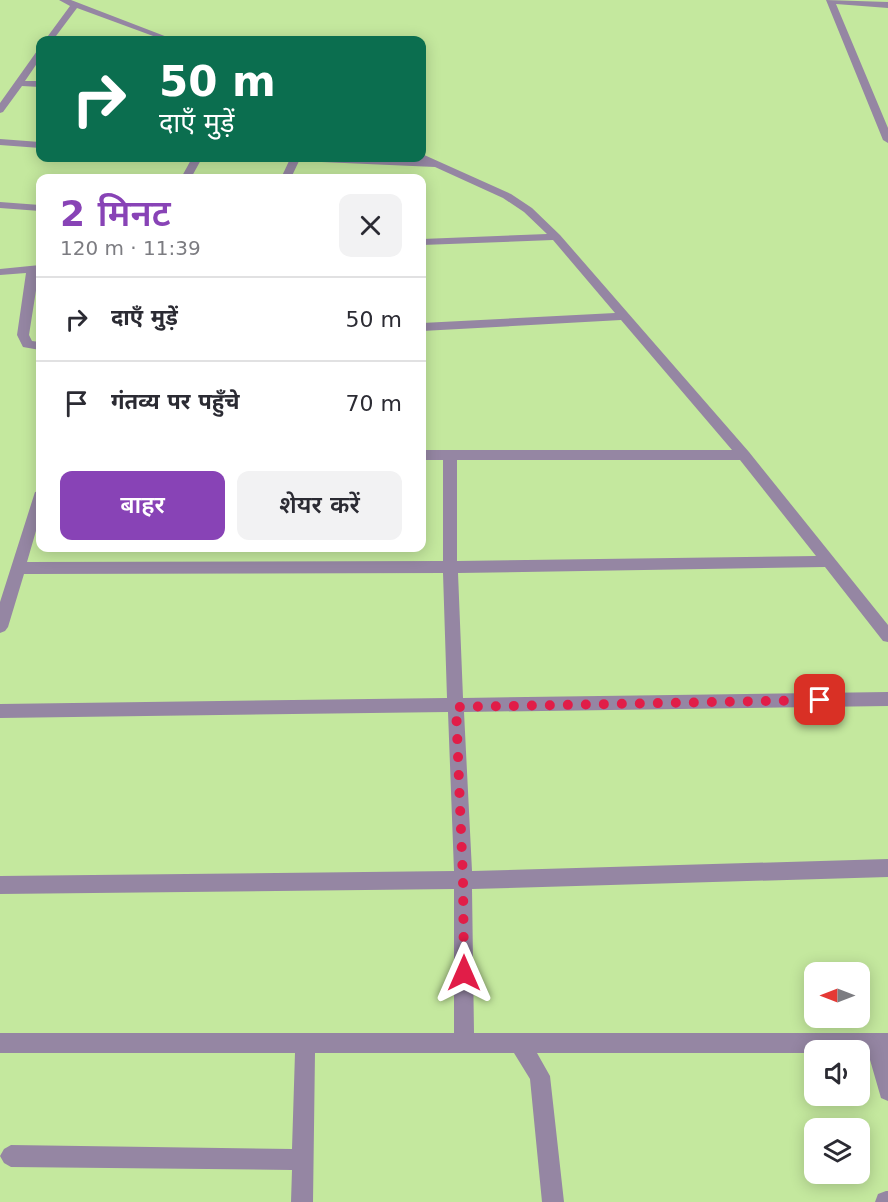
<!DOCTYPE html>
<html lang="hi">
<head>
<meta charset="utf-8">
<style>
  body { margin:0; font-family:"DejaVu Sans","Noto Sans Devanagari",sans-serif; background:#f2f2f3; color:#2b2b33; height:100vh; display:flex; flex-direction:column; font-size:22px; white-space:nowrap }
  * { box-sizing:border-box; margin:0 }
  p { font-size:20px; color:#7c7c81 }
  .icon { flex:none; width:33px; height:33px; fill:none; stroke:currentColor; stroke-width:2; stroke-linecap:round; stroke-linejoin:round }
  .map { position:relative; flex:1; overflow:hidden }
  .details { position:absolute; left:36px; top:174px; width:390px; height:378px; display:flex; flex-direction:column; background:#fff; border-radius:12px; box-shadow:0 3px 15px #0003 }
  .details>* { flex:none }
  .banner { position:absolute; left:36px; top:36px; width:390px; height:126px; border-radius:12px; box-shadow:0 3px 15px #0003; background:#0b6e4f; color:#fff; overflow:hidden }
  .needle { width:39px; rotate:270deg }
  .buttons { position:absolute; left:804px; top:962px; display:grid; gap:12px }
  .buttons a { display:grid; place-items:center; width:66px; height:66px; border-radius:12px; background:#fff; box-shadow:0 3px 15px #0003; font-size:30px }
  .pin { position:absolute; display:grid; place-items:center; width:51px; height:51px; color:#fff; margin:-26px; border-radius:12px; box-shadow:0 3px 9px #0006 }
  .me { position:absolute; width:66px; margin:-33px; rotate:0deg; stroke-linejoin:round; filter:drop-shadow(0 0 4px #0008) }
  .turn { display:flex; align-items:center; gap:21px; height:126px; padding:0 24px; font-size:27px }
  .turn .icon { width:78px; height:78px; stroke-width:2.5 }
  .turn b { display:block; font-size:42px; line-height:51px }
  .round { display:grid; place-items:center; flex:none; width:63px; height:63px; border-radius:12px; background:#f2f2f3 }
  .summary { display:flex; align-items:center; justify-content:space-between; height:102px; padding:0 24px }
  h1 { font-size:36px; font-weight:600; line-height:45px; color:#8843b6 }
  .primary-button { display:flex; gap:12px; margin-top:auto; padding:12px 24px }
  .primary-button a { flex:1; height:69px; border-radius:12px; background:#8843b6; color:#fff; font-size:24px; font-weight:600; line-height:69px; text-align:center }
  .primary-button a+a { background:#f2f2f3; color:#2b2b33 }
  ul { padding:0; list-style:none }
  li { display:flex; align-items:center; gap:18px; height:84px; padding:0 24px; border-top:2px solid #e1e1e2 }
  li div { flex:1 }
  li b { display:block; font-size:22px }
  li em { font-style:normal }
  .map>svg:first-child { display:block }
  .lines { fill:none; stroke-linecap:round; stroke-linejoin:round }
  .minor { fill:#9586a3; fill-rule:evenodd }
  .route { stroke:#e11d48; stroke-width:10; stroke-dasharray:0 18 }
</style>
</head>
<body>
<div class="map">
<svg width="888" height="1202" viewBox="0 0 888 1202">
  <rect width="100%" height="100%" fill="#c4e89e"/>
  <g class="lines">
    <!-- minor -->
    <path class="minor" d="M59,0H71L175,40H164L77,8L53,40H45L70,6Z
      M826,0L888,2V8L836,4L888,128V143L883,140Z
      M40,50V59L25,81H40V87L22,86L3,112L0,113V103L37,51Z
      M0,139L40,142V148L0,145Z
      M422,154L511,194L532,208L560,235L749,452L888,625V642L883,641L825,567L458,573L463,698L888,692V706L464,712L472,871L888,859V877L472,889L474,1033H888V1101L881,1098L868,1053H860V1050H814V1053H537L550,1076L564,1202H542L530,1079L514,1053H315L313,1202H291L292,1170L11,1167L4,1163L0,1156L4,1149L11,1145L292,1149L295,1053H0V1033H454V889L0,894V876L454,871L448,712L0,718V704L447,698L443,573L24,574L8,627L5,631L0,633V602L35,492L40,491V517L27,562L443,561V460H422V450H732L621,320L422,331V323L615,313L553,240L422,245V239L547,234L524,212L503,198L435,167L299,161L291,178H281L289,161L285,158L421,160L417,158H422ZM457,460H740L816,556L457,561Z
      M192,158H202L191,178H181Z
      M0,202L40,205V211L0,208Z
      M40,265L29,335L32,341L40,342V350L23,347L17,335L26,273L0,275V269Z
      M886,1191H888V1202H875L878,1194Z"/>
  </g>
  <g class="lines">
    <!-- route -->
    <path class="route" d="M464,973L463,880L456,707L820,700"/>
  </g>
</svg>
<div class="buttons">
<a><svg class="needle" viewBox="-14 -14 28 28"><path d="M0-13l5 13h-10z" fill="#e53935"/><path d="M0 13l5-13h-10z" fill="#7c7c81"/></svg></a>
<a><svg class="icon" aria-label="sound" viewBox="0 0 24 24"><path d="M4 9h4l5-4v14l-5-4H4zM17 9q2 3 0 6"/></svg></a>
<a><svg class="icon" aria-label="layers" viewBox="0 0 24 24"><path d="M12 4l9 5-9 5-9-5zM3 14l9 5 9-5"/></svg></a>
</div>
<div class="pin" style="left:820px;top:700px;background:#d93025"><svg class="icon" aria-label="arrive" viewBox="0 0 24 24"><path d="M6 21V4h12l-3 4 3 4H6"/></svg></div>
<svg class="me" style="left:464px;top:973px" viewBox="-20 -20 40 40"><path d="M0-17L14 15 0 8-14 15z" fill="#e11d48" stroke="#fff" stroke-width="4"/></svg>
<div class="banner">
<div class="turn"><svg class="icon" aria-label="right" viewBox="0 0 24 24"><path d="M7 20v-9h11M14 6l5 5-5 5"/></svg><div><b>50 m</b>दाएँ मुड़ें</div></div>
</div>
<section class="details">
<div class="summary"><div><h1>2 मिनट</h1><p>120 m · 11:39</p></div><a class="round"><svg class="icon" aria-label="close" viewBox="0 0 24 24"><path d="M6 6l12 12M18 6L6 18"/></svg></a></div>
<ul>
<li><svg class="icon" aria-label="right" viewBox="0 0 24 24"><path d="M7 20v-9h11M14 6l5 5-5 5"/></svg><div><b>दाएँ मुड़ें</b></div><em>50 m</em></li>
<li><svg class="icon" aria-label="arrive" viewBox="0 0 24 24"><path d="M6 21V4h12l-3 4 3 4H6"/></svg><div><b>गंतव्य पर पहुँचे</b></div><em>70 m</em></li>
</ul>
<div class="primary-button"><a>बाहर</a><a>शेयर करें</a></div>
</section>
</div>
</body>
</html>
